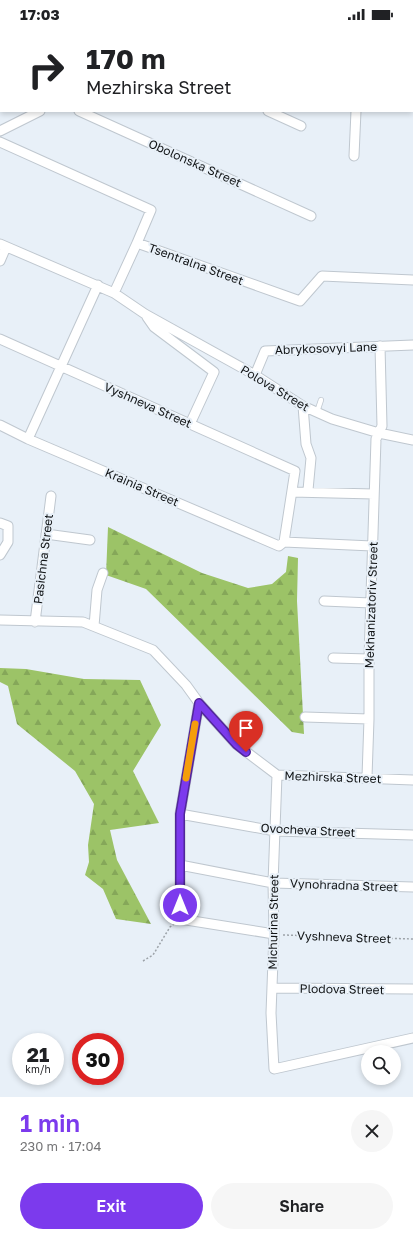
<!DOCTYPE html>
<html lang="en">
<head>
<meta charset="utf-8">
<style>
  body { margin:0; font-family:"Golos Text",sans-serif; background:#f6f6f6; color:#202124; height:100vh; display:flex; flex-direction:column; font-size:15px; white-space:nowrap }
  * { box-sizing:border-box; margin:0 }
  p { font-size:13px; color:#757577 }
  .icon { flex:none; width:22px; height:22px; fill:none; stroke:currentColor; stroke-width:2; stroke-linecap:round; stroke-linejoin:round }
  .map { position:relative; height:1069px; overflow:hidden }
  .panel { display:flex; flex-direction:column; background:#fff; flex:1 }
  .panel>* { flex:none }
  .hud { position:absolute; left:0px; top:0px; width:413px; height:84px; box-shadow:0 2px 6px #0003; background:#fff; color:#202124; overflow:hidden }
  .controls { position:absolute; left:361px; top:1017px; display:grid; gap:8px }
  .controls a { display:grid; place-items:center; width:40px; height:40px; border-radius:50%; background:#fff; box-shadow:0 2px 6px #0003; font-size:20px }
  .speed { position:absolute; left:12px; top:1005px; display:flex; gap:8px; font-size:20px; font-weight:700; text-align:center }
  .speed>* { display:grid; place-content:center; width:52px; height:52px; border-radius:50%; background:#fff; box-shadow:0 2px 6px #0003; line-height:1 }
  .speed small { font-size:10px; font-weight:400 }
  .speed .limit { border:6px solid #d22; background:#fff; color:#111 }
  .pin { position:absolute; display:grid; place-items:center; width:34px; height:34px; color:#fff; margin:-41px -17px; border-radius:50% 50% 50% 0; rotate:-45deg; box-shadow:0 0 4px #0007 }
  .pin .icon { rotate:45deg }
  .me { position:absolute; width:44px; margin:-22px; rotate:0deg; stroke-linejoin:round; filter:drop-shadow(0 0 3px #0008) }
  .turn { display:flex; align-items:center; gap:14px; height:84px; padding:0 20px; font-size:18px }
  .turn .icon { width:52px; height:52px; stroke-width:2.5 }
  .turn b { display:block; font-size:28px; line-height:34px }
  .round { display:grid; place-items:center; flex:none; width:42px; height:42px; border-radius:21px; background:#f6f6f6 }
  .headline { display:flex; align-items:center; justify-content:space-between; height:68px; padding:0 20px }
  h1 { font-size:24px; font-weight:600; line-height:30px; color:#7c3aed }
  .action { display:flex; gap:8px; margin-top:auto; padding:8px 20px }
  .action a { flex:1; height:46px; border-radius:24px; background:#7c3aed; color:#fff; font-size:16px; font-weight:600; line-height:46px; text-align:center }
  .action a+a { background:#f6f6f6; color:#202124 }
  .status { display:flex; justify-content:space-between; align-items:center; height:28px; padding:0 20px; background:#fff; direction:ltr }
  .status svg { height:11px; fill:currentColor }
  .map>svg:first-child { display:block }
  .forest { fill:url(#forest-firs) }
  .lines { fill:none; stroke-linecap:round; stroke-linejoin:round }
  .service-casing { stroke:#bfc7cf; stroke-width:6 }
  .minor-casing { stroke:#bfc7cf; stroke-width:11 }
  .path { stroke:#9da3a9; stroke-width:1.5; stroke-dasharray:2 2; stroke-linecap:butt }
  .service { stroke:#fff; stroke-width:4.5 }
  .minor { stroke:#fff; stroke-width:9 }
  .route-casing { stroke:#51269a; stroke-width:10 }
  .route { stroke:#7c3aed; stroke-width:7 }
  .slow { stroke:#f59e0b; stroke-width:7 }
  .labels { text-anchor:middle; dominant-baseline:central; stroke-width:4; stroke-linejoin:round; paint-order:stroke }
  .street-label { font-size:12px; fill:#111416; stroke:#e8f0f8 }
</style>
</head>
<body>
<div class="status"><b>17:03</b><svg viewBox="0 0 49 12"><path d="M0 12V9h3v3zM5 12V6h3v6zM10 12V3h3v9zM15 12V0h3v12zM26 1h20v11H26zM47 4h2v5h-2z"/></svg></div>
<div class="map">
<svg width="413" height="1069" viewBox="0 0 413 1069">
  <defs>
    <pattern id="forest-firs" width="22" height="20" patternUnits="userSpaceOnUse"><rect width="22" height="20" fill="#9cc367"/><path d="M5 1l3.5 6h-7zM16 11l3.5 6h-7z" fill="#85a759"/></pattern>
  </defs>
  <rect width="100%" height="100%" fill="#e8f0f8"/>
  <!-- forest -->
  <path class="forest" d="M108,499L202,545L248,560L272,556L286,544L288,528L298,530L297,573L304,706L292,704L146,561L106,547Z
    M0,640L26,641L84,651L140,652L161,697L133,743L159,795L110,802L117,832L151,896L116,891L103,861L85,847L89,834L88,817L94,776L75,743L17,696L8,658L0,654Z"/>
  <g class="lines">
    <defs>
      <path id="service" d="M317,384L321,372"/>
      <path id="minor" d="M204,1L206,0
        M364,1V0
        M79,83L311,188
        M268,83L301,98
        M0,103L40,83
        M0,114L151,182L137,215L300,273L322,248L413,252
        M354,128L356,83
        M0,216L114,265L145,286L255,347L303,378L332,391L379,405L413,412
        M0,233L6,219
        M114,265L137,215
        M147,289L154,299L214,344L190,396
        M0,311L295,443L284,514L372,518
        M255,347L265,323L413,317
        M303,378L306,416L311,430L308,462
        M0,397L28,411L279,518L284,514
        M28,411L98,257
        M292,464L374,466
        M0,495L8,498V514L0,527
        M46,506L90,512
        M324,573L371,575
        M0,592L83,594L153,622L186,657L199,675L236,716L277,747L413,752
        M35,594L51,468
        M94,598L97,562L103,545
        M333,630L369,631
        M199,675L180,786V891L274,906
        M305,689L369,691
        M277,747L273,855L274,906L271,985L274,1041L413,1010
        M367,749L369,691V631L376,411L382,398L380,318
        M180,786L275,803L413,807
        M180,837L273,855L413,859
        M272,960L413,961"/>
    </defs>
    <!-- service casing -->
    <use href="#service" class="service-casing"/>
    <!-- minor casing -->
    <use href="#minor" class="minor-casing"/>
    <!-- path -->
    <path class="path" d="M283,907L413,911
      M143,933L153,927L170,899L174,896"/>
    <!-- service -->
    <use href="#service" class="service"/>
    <!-- minor -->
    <use href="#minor" class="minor"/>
  </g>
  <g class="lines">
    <defs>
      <path id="route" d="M180,877V786L199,675L236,716L246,724"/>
    </defs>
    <!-- route casing -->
    <use href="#route" class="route-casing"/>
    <!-- route -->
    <use href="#route" class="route"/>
    <!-- slow -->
    <path class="slow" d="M186,750L195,696"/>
  </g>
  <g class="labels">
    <!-- street labels -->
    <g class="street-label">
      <text transform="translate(195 135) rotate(24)">Obolonska Street</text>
      <text transform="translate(196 236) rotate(20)">Tsentralna Street</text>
      <text transform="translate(326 320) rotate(-2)">Abrykosovyi Lane</text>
      <text transform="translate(275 360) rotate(31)">Polova Street</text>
      <text transform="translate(148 377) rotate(24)">Vyshneva Street</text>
      <text transform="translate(142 459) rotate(23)">Krainia Street</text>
      <text transform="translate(43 531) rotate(-83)">Pasichna Street</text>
      <text transform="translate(371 577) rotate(-88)">Mekhanizatoriv Street</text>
      <text transform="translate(333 749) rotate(2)">Mezhirska Street</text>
      <text transform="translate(308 802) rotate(3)">Ovocheva Street</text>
      <text transform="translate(344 857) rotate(2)">Vynohradna Street</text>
      <text transform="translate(273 894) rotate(-89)">Michurina Street</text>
      <text transform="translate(344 909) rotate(2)">Vyshneva Street</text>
      <text transform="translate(342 961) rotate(1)">Plodova Street</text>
    </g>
  </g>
</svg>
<div class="controls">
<a><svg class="icon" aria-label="search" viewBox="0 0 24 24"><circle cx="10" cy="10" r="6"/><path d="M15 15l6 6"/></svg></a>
</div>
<div class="speed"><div>21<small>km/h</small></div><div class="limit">30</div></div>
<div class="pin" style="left:246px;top:724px;background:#d93025"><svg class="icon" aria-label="arrive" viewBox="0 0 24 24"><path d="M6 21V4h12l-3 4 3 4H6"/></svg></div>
<svg class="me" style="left:180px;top:877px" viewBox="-20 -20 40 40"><circle r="17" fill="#7c3aed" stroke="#fff" stroke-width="3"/><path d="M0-11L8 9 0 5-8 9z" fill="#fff"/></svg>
<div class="hud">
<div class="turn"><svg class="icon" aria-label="right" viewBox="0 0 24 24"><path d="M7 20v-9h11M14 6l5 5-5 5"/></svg><div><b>170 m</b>Mezhirska Street</div></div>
</div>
</div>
<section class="panel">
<div class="headline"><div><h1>1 min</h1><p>230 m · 17:04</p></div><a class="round"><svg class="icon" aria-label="close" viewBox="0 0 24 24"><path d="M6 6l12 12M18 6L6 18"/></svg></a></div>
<div class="action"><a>Exit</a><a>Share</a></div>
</section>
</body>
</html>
